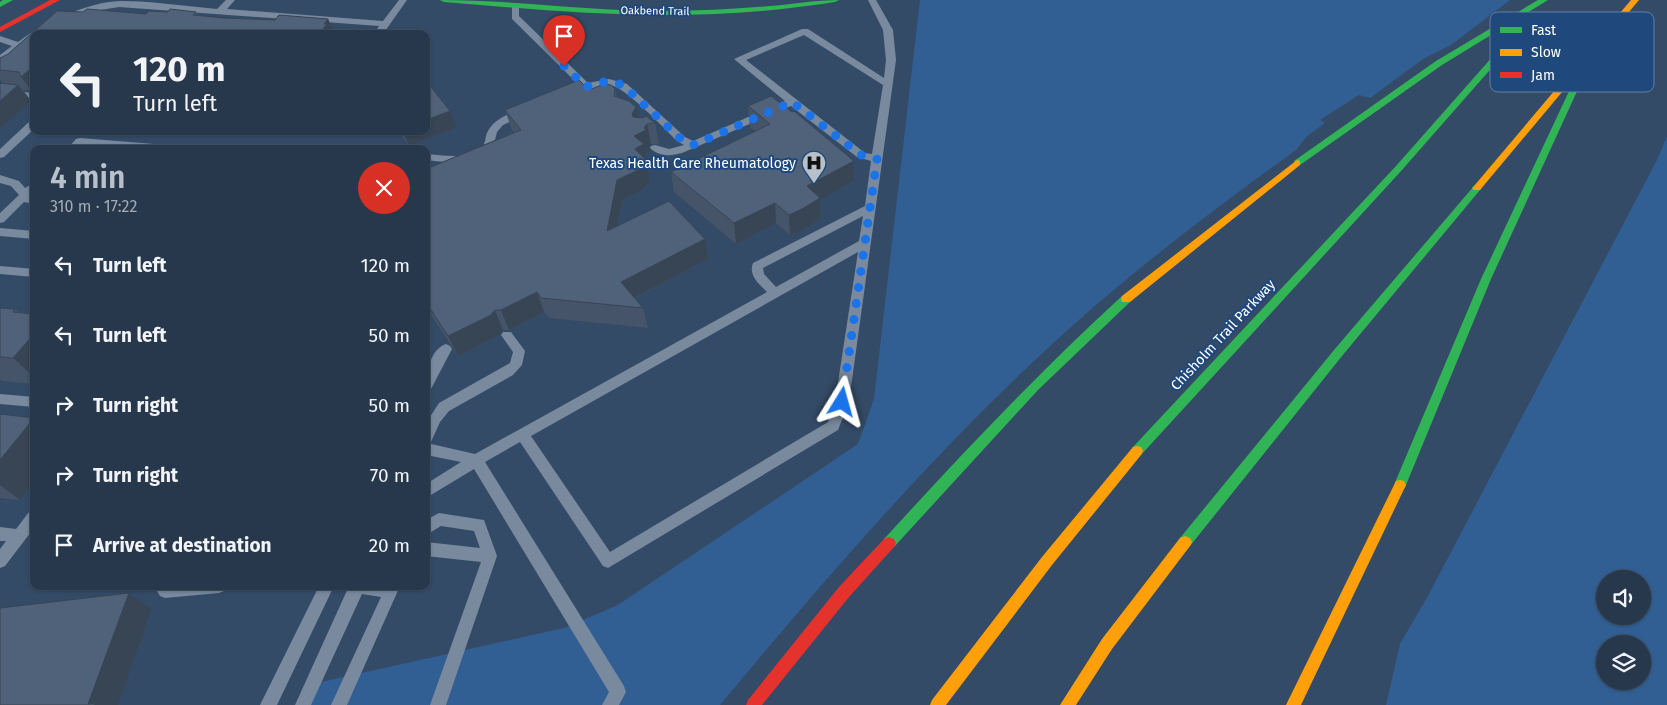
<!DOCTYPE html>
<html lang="en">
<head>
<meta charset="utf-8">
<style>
  body { margin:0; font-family:"Fira Sans",sans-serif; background:#2f3f54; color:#f1f3f6; height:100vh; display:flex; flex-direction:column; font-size:19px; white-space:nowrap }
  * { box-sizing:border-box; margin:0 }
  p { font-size:16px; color:#a4acb6 }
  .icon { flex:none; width:28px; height:28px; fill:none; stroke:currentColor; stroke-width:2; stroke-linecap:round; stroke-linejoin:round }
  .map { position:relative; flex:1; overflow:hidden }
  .panel { position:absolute; left:30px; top:145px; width:400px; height:445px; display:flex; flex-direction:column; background:#27384d; border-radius:10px; box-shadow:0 1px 4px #0004,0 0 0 1px #435265 }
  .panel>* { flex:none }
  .guide { position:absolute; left:30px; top:30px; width:400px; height:105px; border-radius:10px; box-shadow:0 1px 4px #0004,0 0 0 1px #435265; background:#27384d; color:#f1f3f6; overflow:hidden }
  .tools { position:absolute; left:1596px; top:570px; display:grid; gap:10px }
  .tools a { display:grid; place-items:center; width:55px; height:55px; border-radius:50%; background:#27384d; box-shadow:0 1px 4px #0004,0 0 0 1px #435265; font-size:25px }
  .pin { position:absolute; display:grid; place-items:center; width:42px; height:42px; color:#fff; margin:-51px -21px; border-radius:50% 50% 50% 0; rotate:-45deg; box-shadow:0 0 5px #0007 }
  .pin .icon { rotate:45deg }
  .me { position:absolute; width:55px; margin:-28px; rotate:8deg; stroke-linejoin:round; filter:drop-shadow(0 0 4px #0008) }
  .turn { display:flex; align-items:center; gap:18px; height:105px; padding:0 20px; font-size:22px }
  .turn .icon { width:65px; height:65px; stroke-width:2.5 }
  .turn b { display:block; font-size:35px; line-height:42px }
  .round { display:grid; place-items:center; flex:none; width:52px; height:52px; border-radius:26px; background:#2f3f54 }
  .summary { display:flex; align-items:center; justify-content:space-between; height:85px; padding:0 20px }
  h1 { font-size:30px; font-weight:600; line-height:38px; color:#b8c0ca }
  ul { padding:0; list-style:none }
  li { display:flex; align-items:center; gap:15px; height:70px; padding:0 20px }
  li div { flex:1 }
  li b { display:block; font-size:19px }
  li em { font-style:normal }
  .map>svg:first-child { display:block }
  .green { fill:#325f93; fill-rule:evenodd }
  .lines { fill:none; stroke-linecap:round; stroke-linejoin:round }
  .lane { fill:#798a9e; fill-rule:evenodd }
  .fast { fill:#30b455; fill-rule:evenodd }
  .slow { fill:#ff9f0a; fill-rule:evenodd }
  .jam { fill:#e5322d; fill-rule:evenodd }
  .wall { fill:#455468 }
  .shaded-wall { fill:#384555 }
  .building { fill:#506279; stroke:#384555 }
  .route { stroke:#1a73e8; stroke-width:9; stroke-dasharray:0 16.2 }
  .labels { text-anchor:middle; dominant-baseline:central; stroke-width:4; stroke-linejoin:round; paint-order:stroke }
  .far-street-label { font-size:11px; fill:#fff; stroke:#1f487c }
  .poi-label { font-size:14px; fill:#fff; stroke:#1f487c; text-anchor:end }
  .street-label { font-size:14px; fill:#fff; stroke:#1f487c }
  .key { fill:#1f487c; stroke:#627fa3; stroke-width:1 }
  .key-label { font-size:14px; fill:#fff }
</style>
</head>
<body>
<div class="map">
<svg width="1667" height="705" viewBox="0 0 1667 705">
  <rect width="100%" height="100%" fill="#344b67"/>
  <!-- green -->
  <path class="green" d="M920,0H1510L1451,45L1423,59L1370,98L1359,95L1320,120L1325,123L1307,136L1296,150C1225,201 1155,254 1089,311C953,430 835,567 720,705H306L317,683L564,628L618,605L858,444L874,399Z
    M1667,136V705H1386L1400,644L1429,594L1657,160ZM1605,579H1642V616H1605ZM1605,644H1642V681H1605Z"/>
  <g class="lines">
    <!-- lane -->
    <path class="lane" d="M226,0H235L227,9L383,21L399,0H407L383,34H374L379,26L119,7L88,12L42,34H34L33,39L0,62V55L12,46L0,42V36L18,42C43,23 87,2 120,1C152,1 185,6 217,9Z
      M868,0H876L893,30L896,60L849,402L838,430L608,568L603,566L520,442L485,462L624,686L626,692L619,705H602L609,692L474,469L426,498V484L461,462L426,455V423L439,403L510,363L513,352L501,335L503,332H511L525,351L522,365L513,375L449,411L440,422L431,442L427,443L475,454L767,292C759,284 748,275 753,263L865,206L871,161L857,157L791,106L682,153C671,156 659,157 650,148L651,146L655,145L669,149L684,145L677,141C665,129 624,86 610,85C598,84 587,94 577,92L575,90L580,86L512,19V5L519,3V16L588,83L609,79L627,84L685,137L693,141L785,101L734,59L802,29H808L884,78L886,60L883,30ZM804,35L883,85L872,154L865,153L746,60ZM863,216L859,241L776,287L764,274L763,268ZM858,252L835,402L828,422L610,552L531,436Z
      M0,90L34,93V99L0,96Z
      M524,109L529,112L527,114L503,125L497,132L493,148C473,165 450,163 426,160V154C443,155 471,161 483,146C486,142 485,135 488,131C494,119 511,112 524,109Z
      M34,120V129L4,157L0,158V149L30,121Z
      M80,138L179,146L184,149H135L82,144L78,149H67L76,139Z
      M0,175L19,181L25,188L34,183V192L31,195L34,196V204L24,202L4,222L0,223V213L19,195L11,186L0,183Z
      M0,228L34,231V239L0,236Z
      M0,266L34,269V277L0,274Z
      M446,344L450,346L452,349L431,389L426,390C426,375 429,350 446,344Z
      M0,394L34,397V407L0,404Z
      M34,510V528L5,566L0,568V549L6,541H0V527L16,529L29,512Z
      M439,513L484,520L497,556L446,705H430L481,562L426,556V542L480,548L474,531L441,526L426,535V520Z
      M160,586H226L224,591L219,593L165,598L160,596L157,591Z
      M319,586H334L277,705H260Z
      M349,586H400L347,705H331L381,597L362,594L311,705H295Z"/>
    <!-- fast -->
    <path class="fast" d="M3,0H13L0,7V2Z
      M440,0C515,0 589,11 664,11C700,11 735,9 771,6C794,4 816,0 839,0L835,2C778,11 722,15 664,15C591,15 517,8 444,2Z
      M1538,0H1548L1442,65L1300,165H1294V161L1436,61Z
      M1532,12L1539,14L1402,170L1141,455L1137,456L1133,455L1131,451L1133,447L1396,166Z
      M1575,84L1579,87L1491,279L1406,485L1404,489L1400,490L1396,489L1394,485L1481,279L1571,87Z
      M1477,185L1480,186L1482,188L1480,190L1342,356L1190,546L1185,548L1180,546L1178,542L1180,538L1334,350L1474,186Z
      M1126,295L1131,299L1130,302L1038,390L894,547L889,549L884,547L882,543L884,539C961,455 1038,373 1122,296Z"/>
    <!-- slow -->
    <path class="slow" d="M1631,0H1639L1480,190H1474L1472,188L1474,186Z
      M1297,160L1300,161V165L1130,302H1122L1121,299L1122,296Z
      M1137,446L1141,447L1143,451L1141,455L1052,565L946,705H930L932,700L1042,557L1133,447Z
      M1400,480L1404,481L1406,485L1301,705H1286L1396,481Z
      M1185,536L1190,538L1192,542L1190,546L1112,649L1076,705H1060L1102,639L1180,538Z"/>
    <!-- jam -->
    <path class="jam" d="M50,0H60L0,32V27Z
      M889,537L894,539L896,543L894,547L849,597L762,705H746L748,700L839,587L884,539Z"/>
  </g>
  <!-- wall -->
  <path class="wall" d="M87,9L146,14L149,11L168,12L170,9L196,12L199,15L224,18L275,20L279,15L328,19L335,34H319L325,27L319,34H34V93L32,91L23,90L31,101L0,129V83H3L0,79V58L8,54L57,11L83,12Z
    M615,89L617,97L638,118L655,123L659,144H651L649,146L650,151L646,153L650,181L640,191L622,200L617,227L708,259L635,298L643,308L648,328L549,318L544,312L509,330H503L499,335L458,356L426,307V169L514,132L512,130L505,110L589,90Z
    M748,106L853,181L820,200V219L803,230L790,235L776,223L736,244L674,192L671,172L755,131L750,127Z
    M450,111L457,127L409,146L398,131H426Z
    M0,308L15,309L19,312L34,314V384L2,381L0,379Z
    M0,414L20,500L0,498Z"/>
  <!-- shaded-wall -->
  <path class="shaded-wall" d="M328,19L335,34H319L324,24Z
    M30,69L34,75V93L21,77Z
    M18,85L31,101L0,129V101Z
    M636,107L640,128L636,134L632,114Z
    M450,111L457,127L409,146L403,131H426V120Z
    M647,124L651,144L649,146L650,151L646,153L650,181L640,191L622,200L612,252L607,231L617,180L635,149L634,136Z
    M854,161L853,181L820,200V219L803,230L790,235L789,215L807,186Z
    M775,203L776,223L736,244L734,223Z
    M705,239L708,259L626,302L621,282Z
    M537,292L544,312L509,330L501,310Z
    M495,310L503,330L499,335L458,356L448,336Z
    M34,334V377L13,358Z
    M34,418V482L20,500L0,485V460Z
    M129,593L151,609L118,705H90L88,704Z"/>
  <!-- building -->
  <path class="building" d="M87,9L146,14L149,11L168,12L170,9L196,12L193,15L224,18L275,20L279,15L328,19L324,24H327L319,34H34V70L30,69L21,77L19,72L0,70V58L8,54L57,11L83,12Z
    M579,80L589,90L604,84L611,85L615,89L614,96L629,101L636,107L632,114L633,117L643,118L646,116L655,123L647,124L644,128L646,130L634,136L644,144L635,149L646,160L636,171L617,180L607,231L669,201L705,239L621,282L643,308L541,298L537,292L501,310H495L491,315L448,336L426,302V169L521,130L505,110Z
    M0,83L18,85L0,101Z
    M431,87L450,111L426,120V89Z
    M771,96L792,112L794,111L854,161L807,186L820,198L802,209L789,215L775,203L734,223L671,172L770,124L748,106Z
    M0,308L15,309L13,312L34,314V334L13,358L0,357Z
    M0,414L34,418L0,460Z
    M129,593L88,704L95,703L94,705H0V608Z"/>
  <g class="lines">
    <!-- route -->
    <path class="route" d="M564,66L586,87C599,82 610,79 624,86L681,139L693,145L792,102L861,155L877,159L842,402"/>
  </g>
  <!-- icons -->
  <defs>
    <symbol id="hospital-pin" viewBox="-11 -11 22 30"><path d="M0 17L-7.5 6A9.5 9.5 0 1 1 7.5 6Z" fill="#b8c0ca" stroke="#1f487c"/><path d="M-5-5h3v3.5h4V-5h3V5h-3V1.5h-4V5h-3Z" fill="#111"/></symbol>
  </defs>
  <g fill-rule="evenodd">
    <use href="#hospital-pin" x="800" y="149" width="28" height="38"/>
  </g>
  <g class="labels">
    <!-- far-street labels -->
    <g class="far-street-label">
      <text transform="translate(655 11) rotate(1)">Oakbend Trail</text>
    </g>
    <!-- poi labels -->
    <g class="poi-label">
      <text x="796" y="163">Texas Health Care Rheumatology</text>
    </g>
    <!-- street labels -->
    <g class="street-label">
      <text transform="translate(1223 335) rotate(-47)">Chisholm Trail Parkway</text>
    </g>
  </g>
  <!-- legend -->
  <rect x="1490" y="12" width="164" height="80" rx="8" class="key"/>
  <rect x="1500" y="27" width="22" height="6" fill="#30b455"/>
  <rect x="1500" y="49" width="22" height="7" fill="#ff9f0a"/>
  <rect x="1500" y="72" width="22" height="6" fill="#e5322d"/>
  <g class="key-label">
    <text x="1531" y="35">Fast</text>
    <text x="1531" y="57">Slow</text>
    <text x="1531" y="80">Jam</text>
  </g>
</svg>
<div class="tools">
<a><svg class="icon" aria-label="sound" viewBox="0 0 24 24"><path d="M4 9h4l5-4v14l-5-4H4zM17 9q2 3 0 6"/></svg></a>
<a><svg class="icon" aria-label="layers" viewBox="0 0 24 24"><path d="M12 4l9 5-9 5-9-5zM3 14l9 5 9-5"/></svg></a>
</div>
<div class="pin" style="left:564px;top:66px;background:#d93025"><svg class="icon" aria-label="arrive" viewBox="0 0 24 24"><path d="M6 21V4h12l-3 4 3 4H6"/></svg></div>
<svg class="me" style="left:842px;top:402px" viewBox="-20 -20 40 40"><path d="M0-17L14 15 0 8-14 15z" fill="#1a73e8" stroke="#fff" stroke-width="4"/></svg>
<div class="guide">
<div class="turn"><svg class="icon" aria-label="left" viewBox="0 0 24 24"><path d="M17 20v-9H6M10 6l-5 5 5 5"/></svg><div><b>120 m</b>Turn left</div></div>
</div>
<section class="panel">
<div class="summary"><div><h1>4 min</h1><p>310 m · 17:22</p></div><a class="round" style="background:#d93025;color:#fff"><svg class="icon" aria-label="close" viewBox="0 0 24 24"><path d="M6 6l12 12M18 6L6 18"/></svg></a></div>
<ul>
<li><svg class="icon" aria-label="left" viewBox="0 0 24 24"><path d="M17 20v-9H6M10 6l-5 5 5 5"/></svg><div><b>Turn left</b></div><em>120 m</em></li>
<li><svg class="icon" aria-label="left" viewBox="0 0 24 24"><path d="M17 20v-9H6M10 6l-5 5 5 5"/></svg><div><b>Turn left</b></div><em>50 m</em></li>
<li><svg class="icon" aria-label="right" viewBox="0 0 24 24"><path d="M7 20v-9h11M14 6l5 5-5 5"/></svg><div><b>Turn right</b></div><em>50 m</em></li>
<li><svg class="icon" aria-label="right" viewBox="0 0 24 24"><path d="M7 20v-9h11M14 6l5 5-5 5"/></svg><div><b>Turn right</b></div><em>70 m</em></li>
<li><svg class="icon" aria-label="arrive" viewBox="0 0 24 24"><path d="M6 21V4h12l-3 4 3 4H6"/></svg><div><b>Arrive at destination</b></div><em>20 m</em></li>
</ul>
</section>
</div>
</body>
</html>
